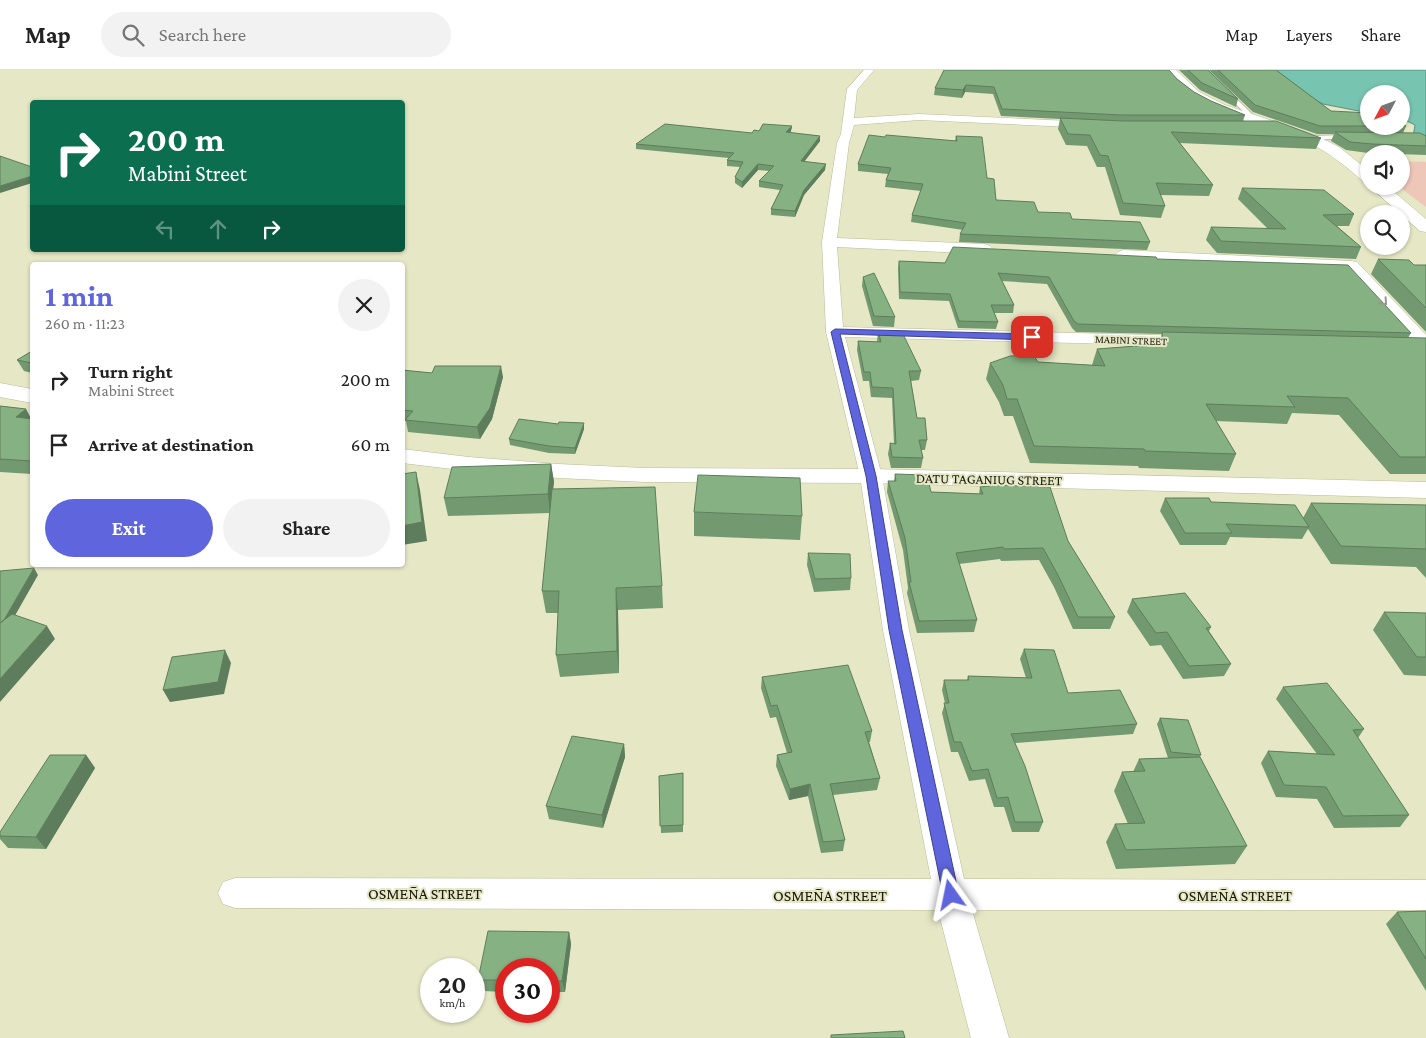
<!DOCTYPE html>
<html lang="en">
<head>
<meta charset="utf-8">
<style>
  body { margin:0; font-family:"Crimson Pro",serif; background:#f2f2f2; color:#222; height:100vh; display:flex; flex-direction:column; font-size:19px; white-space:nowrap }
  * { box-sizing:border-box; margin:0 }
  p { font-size:16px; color:#767676 }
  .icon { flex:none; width:28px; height:28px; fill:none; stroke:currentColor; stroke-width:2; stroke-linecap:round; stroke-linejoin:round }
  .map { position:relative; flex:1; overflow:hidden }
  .details { position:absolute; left:30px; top:192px; width:375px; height:305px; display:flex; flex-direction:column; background:#fff; border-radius:5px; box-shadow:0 1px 4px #0004 }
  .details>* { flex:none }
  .banner { position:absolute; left:30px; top:30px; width:375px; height:152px; border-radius:5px; box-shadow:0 1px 4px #0004; background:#0b6e4f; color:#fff; overflow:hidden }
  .needle { width:32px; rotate:229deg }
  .buttons { position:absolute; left:1360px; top:15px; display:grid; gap:10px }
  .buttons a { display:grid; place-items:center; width:50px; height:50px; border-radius:50%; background:#fff; box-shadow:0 1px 4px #0004; font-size:25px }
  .speed { position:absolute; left:420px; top:888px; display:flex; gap:10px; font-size:25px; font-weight:700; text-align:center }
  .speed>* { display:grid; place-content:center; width:65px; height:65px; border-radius:50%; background:#fff; box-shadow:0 1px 4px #0004; line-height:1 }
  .speed small { font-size:12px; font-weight:400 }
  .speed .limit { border:8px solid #d22; background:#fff; color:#111 }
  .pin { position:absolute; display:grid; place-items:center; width:42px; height:42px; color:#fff; margin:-21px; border-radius:10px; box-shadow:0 2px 8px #0006 }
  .me { position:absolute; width:55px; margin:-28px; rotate:348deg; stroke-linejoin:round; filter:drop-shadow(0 0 4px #0008) }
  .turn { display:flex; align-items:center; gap:18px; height:105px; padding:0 15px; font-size:22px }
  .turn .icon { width:65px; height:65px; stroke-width:2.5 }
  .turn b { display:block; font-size:35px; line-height:42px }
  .lanes { display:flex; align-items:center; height:48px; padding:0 15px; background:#0003; justify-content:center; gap:25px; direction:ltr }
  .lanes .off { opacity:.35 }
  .round { display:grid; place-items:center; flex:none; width:52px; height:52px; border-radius:26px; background:#f2f2f2 }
  .overview { display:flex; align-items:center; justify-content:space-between; height:85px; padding:0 15px }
  h1 { font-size:30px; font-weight:700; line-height:38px; color:#5e65dd }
  .action { display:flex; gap:10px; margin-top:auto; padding:10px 15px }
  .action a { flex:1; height:58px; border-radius:30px; background:#5e65dd; color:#fff; font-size:20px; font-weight:700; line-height:58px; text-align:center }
  .action a+a { background:#f2f2f2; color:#222 }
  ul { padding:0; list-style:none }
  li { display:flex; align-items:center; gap:15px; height:65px; padding:0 15px }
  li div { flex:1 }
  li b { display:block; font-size:19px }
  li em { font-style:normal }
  header { display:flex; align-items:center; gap:30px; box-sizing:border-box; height:70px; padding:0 25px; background:#fff; border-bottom:1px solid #e0e0e0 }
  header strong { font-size:24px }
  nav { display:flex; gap:28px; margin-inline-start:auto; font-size:18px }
  .search { width:350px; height:45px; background:#f2f2f2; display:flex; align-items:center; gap:12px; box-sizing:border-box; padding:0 18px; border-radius:28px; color:#767676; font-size:19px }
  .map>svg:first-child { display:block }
  .green { fill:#eec7b8 }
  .water { fill:#77c4b1; stroke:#5b9180 }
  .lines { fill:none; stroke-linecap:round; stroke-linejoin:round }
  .lane-casing { stroke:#b9bb9a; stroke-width:2 }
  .street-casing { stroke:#b9bb9a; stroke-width:1 }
  .secondary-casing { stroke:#b9bb9a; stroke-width:1 }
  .primary-casing { stroke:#b9bb9a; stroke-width:1 }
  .lane { fill:#fff; fill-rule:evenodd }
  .street { fill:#fff; fill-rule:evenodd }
  .secondary { fill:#fff; fill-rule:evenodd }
  .primary { fill:#fff; fill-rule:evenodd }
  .wall { fill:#739971 }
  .shaded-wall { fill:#5e7d5c }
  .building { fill:#86b283; stroke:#5e7d5c }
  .oneway { stroke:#989892 }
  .route { fill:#5e65dd; stroke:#3d4290 }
  .labels { text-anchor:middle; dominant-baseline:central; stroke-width:4; stroke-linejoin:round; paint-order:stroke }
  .far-street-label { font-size:11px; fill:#191a0d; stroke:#e5e7c5 }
  .street-label { font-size:14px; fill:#191a0d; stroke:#e5e7c5 }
  .near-street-label { font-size:16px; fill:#191a0d; stroke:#e5e7c5 }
</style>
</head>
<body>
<header>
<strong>Map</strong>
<div class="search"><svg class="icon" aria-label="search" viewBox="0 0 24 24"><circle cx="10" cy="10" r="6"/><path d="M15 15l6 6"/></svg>Search here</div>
<nav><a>Map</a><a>Layers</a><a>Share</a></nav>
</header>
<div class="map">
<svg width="1426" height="968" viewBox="0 0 1426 968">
  <rect width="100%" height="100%" fill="#e5e7c5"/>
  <!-- green -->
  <path class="green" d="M1401,91L1426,92V137L1398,116H1401Z"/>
  <!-- water -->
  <path class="water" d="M1259,0H1426V75L1413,67L1415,55L1401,48V24H1369V43L1323,34Z"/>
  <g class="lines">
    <defs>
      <path id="lane" d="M1201,0H1207L1257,49V51H1253Z
        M1349,65L1352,67L1351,68L1310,70L1307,68L1310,66Z"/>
      <path id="street" d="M864,0H874L857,20L854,48L919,44L1092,52L1098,55L1092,58L919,50L854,55L849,73L837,168L985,174L990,176L993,179L990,182L985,184L837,177L843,257L1192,266L1198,267L1201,271L1198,275L1192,276L845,267L882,406L909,560L964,809L1426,810V840H972L1009,968H971L938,840L235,838L223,834L218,823L223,812L235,808L931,809L883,560L860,406L826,262L822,172L837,73L841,64L847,19Z
        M1123,180L1351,191L1357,193L1359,196L1357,199L1351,201L1118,188L1115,185L1118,182Z"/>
      <path id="secondary" d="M0,313L32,319V333L0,327Z
        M402,379L469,387L558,394L645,398L871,399L1426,412V428L871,413L645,412L558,408L469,401L402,393Z"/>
      <path id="primary" d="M1163,0H1176L1199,22L1225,35L1315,65L1339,77L1369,101V113L1364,112C1345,96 1327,80 1304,71C1255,51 1197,45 1163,0Z
        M1369,116H1387L1426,149V162L1420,161Z
        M1351,191L1357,192L1426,265V283L1419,281L1345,200L1342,196L1345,192Z"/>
    </defs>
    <!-- lane casing -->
    <use href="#lane" class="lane-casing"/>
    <!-- street casing -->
    <use href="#street" class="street-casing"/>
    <!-- secondary casing -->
    <use href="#secondary" class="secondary-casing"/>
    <!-- primary casing -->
    <use href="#primary" class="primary-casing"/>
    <!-- lane -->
    <use href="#lane" class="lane"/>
    <!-- street -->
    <use href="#street" class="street"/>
    <!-- secondary -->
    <use href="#secondary" class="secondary"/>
    <!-- primary -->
    <use href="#primary" class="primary"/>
  </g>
  <!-- wall -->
  <path class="wall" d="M944,0L1177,9L1194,22L1211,31L1245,45L1243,51L1321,68L1316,79L1180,73L1213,115L1209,126L1160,125L1165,136L1161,148L1120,145L1105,97H1097L1087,76L1066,75L1058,59L1060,49L1001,46L993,24L965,22L962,28L934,25L935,18Z
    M1179,0H1208L1238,29L1236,37L1200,20Z
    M1209,0H1276L1331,41L1369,56H1401V53L1406,56L1403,63L1426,66V85L1368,83L1346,80L1331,71L1334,64H1317L1253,42Z
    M792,56L791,61L790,63L820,66V71L804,92L825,100L804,125L795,147L771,145V139L780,120L759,117V111L769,101L758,100L742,118L735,113V107L740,97L727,96V90L729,88L636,79V74L752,63L759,61Z
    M956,66L987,108L996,130L1038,142L1072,149L1150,172L1147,180L959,172L960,164L963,160L911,152L912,145L921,121L885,117L886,110L888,104L858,101V94L955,71Z
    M1242,118L1354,144L1349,156H1337L1361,177L1356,189L1217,183L1206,170L1211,157L1268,159L1238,129Z
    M1157,189L1411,263L1408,268H1426V404H1390L1339,345L1292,343L1287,354L1216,351L1236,384L1229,401L1139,398L1138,396L1030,393L1013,346H1004L999,332L986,309L990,293L1038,292L1092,295L1097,279L1158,274L1162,264L1076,262L1072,258L1047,214L1002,211L1014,235L1013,243H994L998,252L996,259L958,258L949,231L899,229L898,198L899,191L945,193Z
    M1378,189L1414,195H1426V262L1371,204Z
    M863,207L895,247L894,257L873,256L862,216Z
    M878,261L921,301L919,310L911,311L917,348L927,370L925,380H921L923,388L921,398H891L888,384L890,373L894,374L892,328L871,327L869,311H863L857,280L858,271L877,272Z
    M32,281V303L24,301L17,290Z
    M402,300L432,303L503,307L492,349L480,369L408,362L406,351H402Z
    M0,336L26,339L31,349H32V404L0,402Z
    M584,359L575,384L549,383L510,375L509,369Z
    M551,394L554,412L553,419L662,516L663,538L618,540L619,603L560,607L556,585L558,543H546L542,521L550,443L448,446L444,428Z
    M895,404L931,422L979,424L980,417L1068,471L1115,547L1110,559H1073L1054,517L1039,490L1001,491L1000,489L959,494L977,550L974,562L917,563L907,523L908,518L903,480L887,422L888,411H894Z
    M1165,428L1211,432L1303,448L1311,433L1426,435V508L1416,497L1331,494L1308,459L1302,469L1230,467L1226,475H1180L1160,441Z
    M694,442L802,446L800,470L694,466Z
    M808,483L851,508L850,520L814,522L807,495Z
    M1132,529L1211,557L1209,561L1231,594L1224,606L1183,609L1161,575L1150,576L1127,542Z
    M1384,542L1426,543V606L1404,605L1373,560Z
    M1024,579L1068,623L1137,654L1133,664L1015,673L1043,752L1039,762H1012L1004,737H994L985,709L969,711L958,682H951L942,643L945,633L942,620L944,610H967L968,606L1026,608L1020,589Z
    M762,607L872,661L870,672H869L880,708L877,720L833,725L845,770L843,781L821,783L808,726L789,730L776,696L777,685L787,683L776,647L770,648L761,618Z
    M1283,617L1364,659L1358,668L1409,745L1400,757L1334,758L1317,729L1276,727L1261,693L1268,681L1317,684L1276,629Z
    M1160,648L1201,685L1200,687L1247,776L1235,794L1116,799L1106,772L1115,754H1128L1114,721L1122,702H1133L1139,689L1168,688L1157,654Z
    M624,674L625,687L603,758L549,749L546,736Z
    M86,685L95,698L46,779L8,778L0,769V762Z
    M683,703V762L661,763L659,706Z
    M1426,841V921L1386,854L1397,842Z
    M569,862L571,874L565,922H549V899H506V922L482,921L478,910Z"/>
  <!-- shaded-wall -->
  <path class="shaded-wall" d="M966,15L965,22L962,28L963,20Z
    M792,56L791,61L785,68L786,62Z
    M820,66V71L800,97L801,91Z
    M758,94V100L742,118V112Z
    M826,94L825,100L804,125L795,147V141L804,120Z
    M32,106V113L0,123V116Z
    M501,296L503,307L492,349L480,369L477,357Z
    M26,339L32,351L16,347Z
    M584,353V359L575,384V378Z
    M551,394L554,412L550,443L548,424Z
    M416,402L420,420L427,471L402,475V456Z
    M34,498L38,505L4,565L0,557Z
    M616,518L618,540L619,603L617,581Z
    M47,556L55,569L0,632V609Z
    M225,580L231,593L224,624L170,632L163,620Z
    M624,674L625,687L603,758L602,745Z
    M86,685L95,698L46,779L36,767Z
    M810,714L808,726L789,730L790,719Z
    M569,862L571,874L565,922L562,911Z"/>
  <!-- building -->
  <path class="building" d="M944,0H1169L1177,9L1194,22L1211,31L1245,45H1121L1002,39L994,17L966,15L963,20L935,18Z
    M1188,0H1208L1238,29L1202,13Z
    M1218,0H1276L1331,41L1369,43V56H1320L1255,35Z
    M1060,48L1122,51H1276L1321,68L1171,62L1213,115L1156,113L1165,136L1123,133L1108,86L1100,85L1090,65L1068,64Z
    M1401,53L1406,56H1401Z
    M665,54L752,63L754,60L759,61L763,54L792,56L786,62L820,66L801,91L826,94L804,120L795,141L771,139L783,115L759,111L774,96L758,94L742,112L735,107L743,92L727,90L734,83L636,74Z
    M1335,62L1420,63L1426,66V76L1372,74L1350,72Z
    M869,65L885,67L886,65L957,71L956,66L982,67L987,108L994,109L996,130L1034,132L1038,142L1070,143L1072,149L1140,152L1150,172L960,164L966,153L912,145L923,114L886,110L891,98L858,94Z
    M0,86L32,97V106L0,116Z
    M1242,118L1324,120L1354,144L1323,145L1361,177L1221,171L1211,157L1286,159Z
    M953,177L1156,187L1157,189L1348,195L1411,263L1078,254L1074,251L1049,207L998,203L1014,235H991L998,252L959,251L950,224L900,222L899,191L945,193Z
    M1378,189L1409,190L1414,195H1426V238Z
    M874,203L895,247L874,246L863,207Z
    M878,261L902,262L921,301H909L917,348H925L927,370H919L923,388L892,387L890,373L896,374L893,318L872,317L870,302H864L858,271L881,272Z
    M1162,262L1426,268V387H1400L1348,328L1287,326L1295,337L1206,334L1236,384L1145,381L1144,379L1034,376L1017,329H1007L1003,315L990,293L1010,286L1033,285L1038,292L1105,296L1097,279L1163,274Z
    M32,281V293L17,290Z
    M435,296H501L490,338L477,357L405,350L413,341L402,340V300L432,303Z
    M0,336L26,339L16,347L32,349V391L0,389Z
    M519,349L558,354L559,352L584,353L575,378L549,376L509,369Z
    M551,394L548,424L444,428L452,397Z
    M416,402L422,452L402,456V404Z
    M895,404L927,405L931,422L983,424L980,417L998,415L1050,417L1068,471L1115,547H1078L1058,505L1043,478L1004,479L1003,477L956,483L977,550L919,551L909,512H911L905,468L888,411H896Z
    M698,405L800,408L802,446L694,442Z
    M655,417L662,516L616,518L617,581L556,585L559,521H542L552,419Z
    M1165,428H1209L1211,432L1295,435L1309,457L1226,454L1232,463H1185Z
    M1311,433L1426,435V479L1341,476Z
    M808,483L850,484L851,508L815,509Z
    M34,498L4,550L0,553V501Z
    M1185,523L1211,557L1206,558L1231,594L1189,596L1167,562L1156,563L1132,529Z
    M1384,542L1426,543V587H1417Z
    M12,544L47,556L0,609V553Z
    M1024,579L1054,580L1068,623L1120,620L1137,654L1011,664L1025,696L1043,752H1015L1008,727L997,728L988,699L972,701L961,672H954L944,633H949L944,610H969L968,606L1032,608Z
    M225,580L218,612L163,620L172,587Z
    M848,595L872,661L865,662L880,708L830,714L845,770L823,772L810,714L790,719L777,685L792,682L777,635L771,636L762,607Z
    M1327,613L1364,659L1353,660L1409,745L1343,746L1326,717L1284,715L1268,681L1335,685L1283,617Z
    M1160,648L1188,650L1201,685L1171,682Z
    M572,666L624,674L602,745L546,736Z
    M50,685H86L36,767L0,766V762Z
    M1200,687L1247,776L1126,780L1115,754L1145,753L1122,702L1145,701L1139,689Z
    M683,703V755L660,756L659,706Z
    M1426,841V889L1397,842Z
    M488,861L569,862L562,911H549V899H506V910H478Z
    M903,961L905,968H831V965Z"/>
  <!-- one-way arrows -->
  <defs><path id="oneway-chevron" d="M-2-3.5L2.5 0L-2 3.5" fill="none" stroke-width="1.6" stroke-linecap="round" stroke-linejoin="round" transform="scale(1.25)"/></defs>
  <use class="oneway" href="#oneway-chevron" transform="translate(1384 232) rotate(48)"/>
  <!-- route -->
  <path class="route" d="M835,259L1032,264L1036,267L1032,270L840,264L876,406L902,560L959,825L957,830L951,832L945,830L943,825L889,560L866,406L831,262Z"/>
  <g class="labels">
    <!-- far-street labels -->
    <g class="far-street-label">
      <text transform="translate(1131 270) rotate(2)">MABINI STREET</text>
    </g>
    <!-- street labels -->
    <g class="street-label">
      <text transform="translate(989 409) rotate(1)">DATU TAGANIUG STREET</text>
    </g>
    <!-- near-street labels -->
    <g class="near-street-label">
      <text x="425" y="823">OSMEÑA STREET</text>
      <text x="830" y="825">OSMEÑA STREET</text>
      <text x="1235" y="825">OSMEÑA STREET</text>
    </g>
  </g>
</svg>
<div class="buttons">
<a><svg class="needle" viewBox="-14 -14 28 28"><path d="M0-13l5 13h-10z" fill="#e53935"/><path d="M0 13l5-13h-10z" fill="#767676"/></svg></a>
<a><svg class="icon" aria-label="sound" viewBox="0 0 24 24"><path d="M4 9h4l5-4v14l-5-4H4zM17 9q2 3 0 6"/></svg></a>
<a><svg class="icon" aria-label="search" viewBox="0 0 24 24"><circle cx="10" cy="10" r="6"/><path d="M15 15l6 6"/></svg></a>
</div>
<div class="speed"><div>20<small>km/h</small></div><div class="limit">30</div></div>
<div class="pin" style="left:1032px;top:267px;background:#d93025"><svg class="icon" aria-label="arrive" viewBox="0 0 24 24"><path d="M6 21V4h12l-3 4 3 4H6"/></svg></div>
<svg class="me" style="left:951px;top:825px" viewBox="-20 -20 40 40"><path d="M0-17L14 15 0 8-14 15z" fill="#5e65dd" stroke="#fff" stroke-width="4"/></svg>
<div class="banner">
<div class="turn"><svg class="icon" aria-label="right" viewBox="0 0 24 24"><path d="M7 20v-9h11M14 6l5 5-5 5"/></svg><div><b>200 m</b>Mabini Street</div></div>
<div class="lanes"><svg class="icon off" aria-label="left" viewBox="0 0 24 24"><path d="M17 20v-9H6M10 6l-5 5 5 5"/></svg><svg class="icon off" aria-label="ahead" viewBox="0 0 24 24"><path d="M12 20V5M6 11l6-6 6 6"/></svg><svg class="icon" aria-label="right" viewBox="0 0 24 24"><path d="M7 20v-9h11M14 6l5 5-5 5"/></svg></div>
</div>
<section class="details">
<div class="overview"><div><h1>1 min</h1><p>260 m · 11:23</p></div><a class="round"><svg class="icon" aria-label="close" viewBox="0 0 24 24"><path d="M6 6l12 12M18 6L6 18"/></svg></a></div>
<ul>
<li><svg class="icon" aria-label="right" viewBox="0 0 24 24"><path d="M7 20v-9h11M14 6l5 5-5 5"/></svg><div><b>Turn right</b><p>Mabini Street</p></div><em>200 m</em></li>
<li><svg class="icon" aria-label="arrive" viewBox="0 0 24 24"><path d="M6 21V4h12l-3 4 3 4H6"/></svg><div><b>Arrive at destination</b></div><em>60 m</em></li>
</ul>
<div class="action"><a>Exit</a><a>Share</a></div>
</section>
</div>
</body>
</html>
